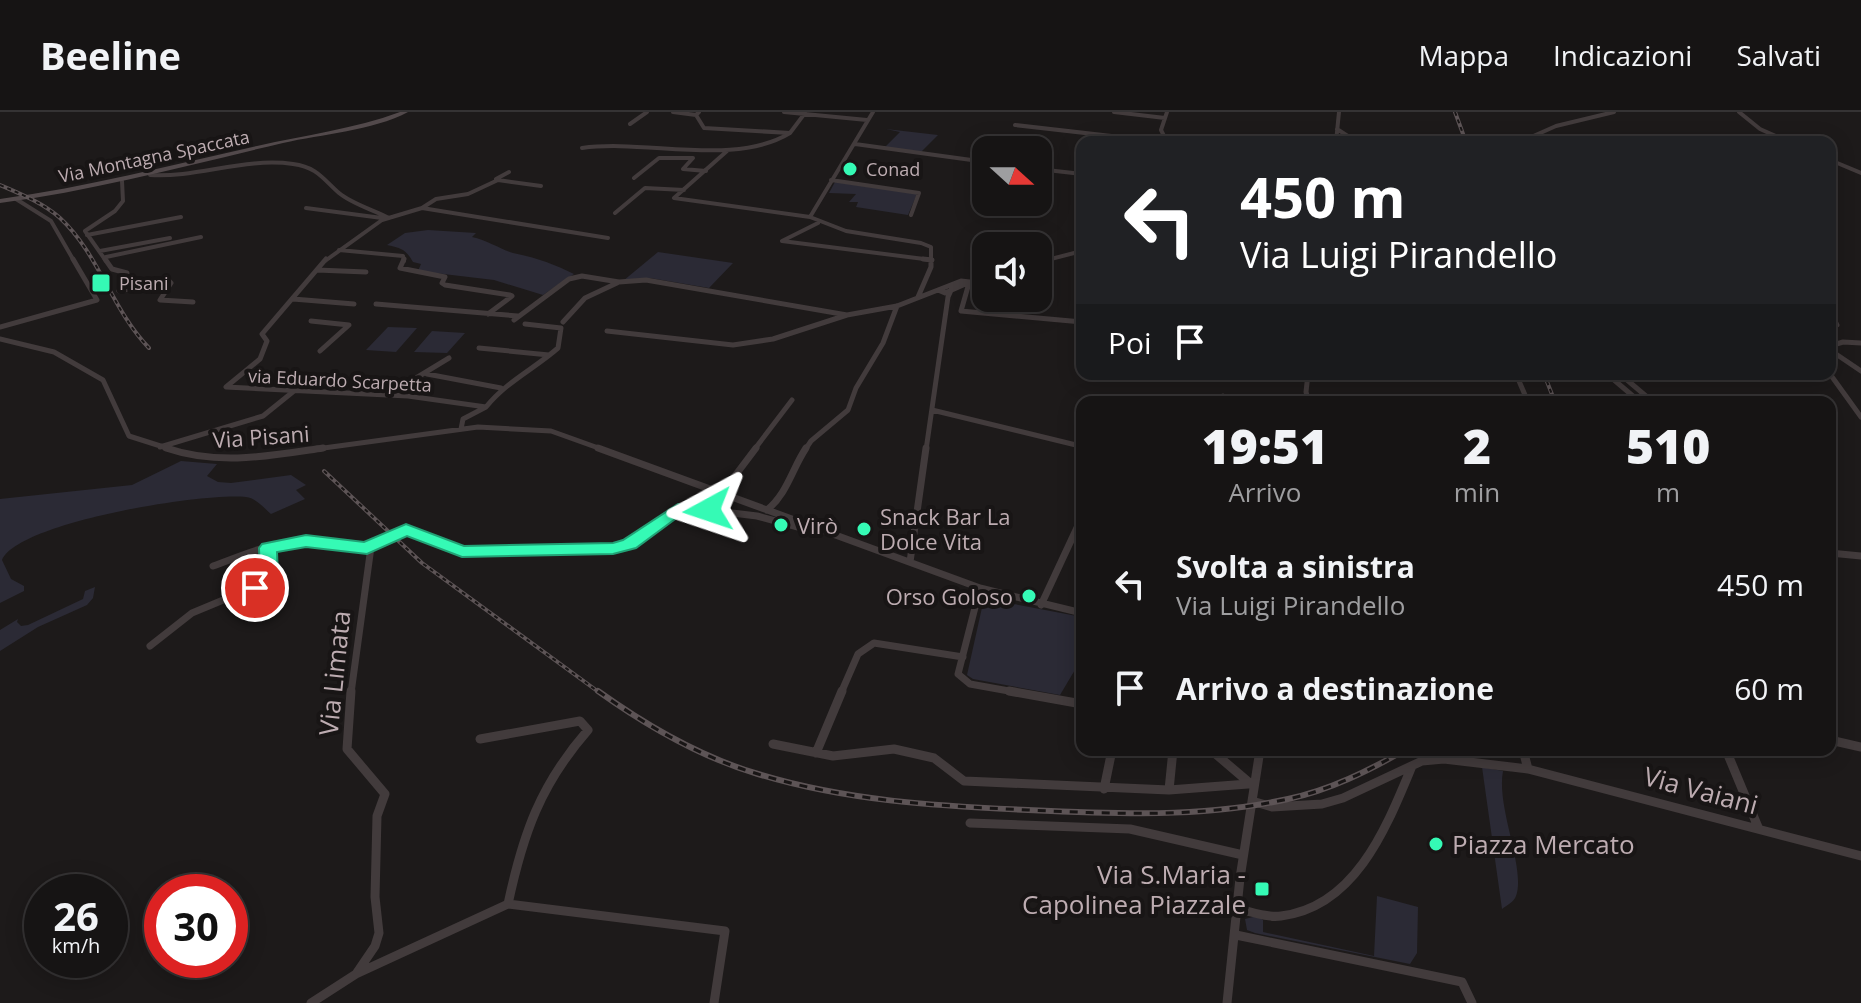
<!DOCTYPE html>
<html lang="it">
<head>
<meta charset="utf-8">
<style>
  body { margin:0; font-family:"Open Sans",sans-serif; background:#1f1d1d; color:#f1f3f6; height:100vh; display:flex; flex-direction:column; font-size:30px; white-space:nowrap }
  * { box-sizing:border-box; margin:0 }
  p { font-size:26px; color:#9e9ea0 }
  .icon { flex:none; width:44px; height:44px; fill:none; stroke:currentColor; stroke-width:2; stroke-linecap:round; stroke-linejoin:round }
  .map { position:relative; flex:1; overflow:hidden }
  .sheet { position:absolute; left:1076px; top:284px; width:760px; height:360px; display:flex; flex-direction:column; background:#161414; border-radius:16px; box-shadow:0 4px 20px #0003,0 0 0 2px #353334 }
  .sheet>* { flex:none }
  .guide { position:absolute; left:1076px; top:24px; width:760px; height:244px; border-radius:16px; box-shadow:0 4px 20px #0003,0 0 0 2px #353334; background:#202124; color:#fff; overflow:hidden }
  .needle { width:52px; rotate:111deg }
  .fabs { position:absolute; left:972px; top:24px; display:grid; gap:16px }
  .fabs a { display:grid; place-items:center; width:80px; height:80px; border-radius:16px; background:#161414; box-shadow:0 4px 20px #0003,0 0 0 2px #353334; font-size:40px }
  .speed { position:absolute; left:24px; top:762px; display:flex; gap:16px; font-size:40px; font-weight:700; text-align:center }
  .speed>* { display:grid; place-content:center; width:104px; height:104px; border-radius:50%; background:#161414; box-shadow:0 4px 20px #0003,0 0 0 2px #353334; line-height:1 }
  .speed small { font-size:20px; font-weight:400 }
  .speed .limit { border:12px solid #d22; background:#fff; color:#111 }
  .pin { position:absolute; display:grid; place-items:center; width:68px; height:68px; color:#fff; margin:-34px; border:4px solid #fff; border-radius:50%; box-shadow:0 2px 8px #0007 }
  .me { position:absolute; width:88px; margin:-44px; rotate:265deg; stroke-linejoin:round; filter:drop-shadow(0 0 6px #0008) }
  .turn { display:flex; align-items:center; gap:28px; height:168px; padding:0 32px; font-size:36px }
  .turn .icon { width:104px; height:104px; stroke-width:2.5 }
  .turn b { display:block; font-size:56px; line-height:68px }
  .then { display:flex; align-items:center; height:76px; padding:0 32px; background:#0003; gap:16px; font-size:30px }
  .eta { display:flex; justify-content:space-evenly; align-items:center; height:136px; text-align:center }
  .eta b { font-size:48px; font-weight:800; line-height:56px }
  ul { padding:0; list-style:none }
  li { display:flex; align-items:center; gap:24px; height:104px; padding:0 32px }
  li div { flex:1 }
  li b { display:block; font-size:30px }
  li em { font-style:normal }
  header { display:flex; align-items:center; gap:48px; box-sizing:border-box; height:112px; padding:0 40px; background:#161414; border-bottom:2px solid #353334 }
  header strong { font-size:38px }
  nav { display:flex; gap:44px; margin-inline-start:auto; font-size:28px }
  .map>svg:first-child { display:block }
  .green { fill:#2b2a35 }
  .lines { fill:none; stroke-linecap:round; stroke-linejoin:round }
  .street-far3 { stroke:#423b3c; stroke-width:4 }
  .street-far2 { stroke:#423b3c; stroke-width:5 }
  .street-far1 { stroke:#423b3c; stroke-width:7 }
  .street { stroke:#423b3c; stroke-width:9 }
  .secondary { fill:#52494b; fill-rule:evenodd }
  .rail-far1-casing { stroke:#5d5456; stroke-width:4 }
  .rail-casing { stroke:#5d5456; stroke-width:6 }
  .rail-far1 { stroke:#181515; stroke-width:2; stroke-dasharray:4; stroke-linecap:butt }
  .rail { stroke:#181515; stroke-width:3; stroke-dasharray:8; stroke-linecap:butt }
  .street-bridge { stroke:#423b3c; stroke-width:7 }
  .route { fill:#35fab5; stroke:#22a276; stroke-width:2 }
  .poi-dot { fill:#35fab5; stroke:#181515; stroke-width:3 }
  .labels { text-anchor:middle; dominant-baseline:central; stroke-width:8; stroke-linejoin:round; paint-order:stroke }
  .far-street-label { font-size:18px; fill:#bdacb1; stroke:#181515 }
  .far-poi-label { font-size:18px; fill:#bdacb1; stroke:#181515; text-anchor:start }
  .street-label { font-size:22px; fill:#bdacb1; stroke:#181515 }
  .poi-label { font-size:22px; fill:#bdacb1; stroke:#181515; text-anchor:start }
  .near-street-label { font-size:26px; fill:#bdacb1; stroke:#181515 }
  .near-poi-label { font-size:26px; fill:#bdacb1; stroke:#181515; text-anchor:start }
</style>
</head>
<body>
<header>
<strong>Beeline</strong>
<nav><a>Mappa</a><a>Indicazioni</a><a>Salvati</a></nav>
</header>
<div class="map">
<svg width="1861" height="891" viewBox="0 0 1861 891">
  <rect width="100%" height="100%" fill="#1d1a1a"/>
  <!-- green -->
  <path class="green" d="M886,17L938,23L921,40L885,35L900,20Z
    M835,70L917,82L908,103L856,95L858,90H849L856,82L829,81Z
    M428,118L476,121L472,125C487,128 502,138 513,141C534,145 554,152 574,162L543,183L494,168L418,159L421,152L413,150C407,140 404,136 387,133L405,121Z
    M658,140L733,151L709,176L650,166L623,169Z
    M388,215L417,216L396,240L366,238Z
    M432,219L465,221L447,241L414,240Z
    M181,349L217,352L207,364L218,370L231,371L291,363L306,373L296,378L305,387L271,402C264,396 256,386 246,385C205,380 18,410 2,448L11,467L24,474V479L0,491V387L132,373Z
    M95,475L93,486L87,493L38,515L0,539V518L18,507L17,510L21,514L28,513L83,487L85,479Z
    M987,487L1082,505V546L1060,583L973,567L967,563L983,491Z
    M1482,655L1503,659C1496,695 1526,757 1516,784C1514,790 1507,793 1502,797Z
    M1377,784L1418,795L1417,841L1410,852L1255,821L1247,818L1245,807L1257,804L1263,808V820L1374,844Z"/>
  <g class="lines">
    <!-- street-far3 -->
    <path class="street-far3" d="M673,0L696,3
      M784,0L867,8
      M873,0L810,105L846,119L921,131L931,135V149
      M1114,0L1165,6
      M1167,0L1161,18L1167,30
      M1739,0L1760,17L1789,30
      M630,12L647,0
      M1015,13L1164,30
      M1337,17L1357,30
      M790,21L805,1
      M1336,30L1339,0
      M1520,30L1556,14L1614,0
      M855,32L986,50
      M582,36C647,27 734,55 790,21L704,16L696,3L699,0
      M727,39L674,86L810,105
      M1830,48L1861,61
      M1038,57L1082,62
      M150,63C197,66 245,45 293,52C317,55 323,67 339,81C352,92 374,98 389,106
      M634,66L659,46H693L683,57L706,59
      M496,67L509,60
      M831,68L919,81L911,103
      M16,87L51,109L74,149
      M306,96L382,106
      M422,96L608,126
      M615,101L645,76L684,78
      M818,111L782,129L932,148
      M87,123L181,105
      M339,138L403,144L404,149
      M100,139L170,126
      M106,145L201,125
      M106,149L85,119L115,99L123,89L122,69
      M325,149L382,108L422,96L436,87L468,82L498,68L541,74
      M1043,149L1082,139"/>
    <!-- street-far2 -->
    <path class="street-far2" d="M105,147L112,157L127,161L128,169L119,179L168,168L171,171L160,188L193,190
      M326,147L262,222L267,229L260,247L226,275L408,284L486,295L463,307L461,317
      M404,147L400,156L445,165L442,171L445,173L510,183
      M923,147L932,148
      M1038,150L1051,147
      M317,158L366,160
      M982,164L969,171L961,199L1082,210
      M961,169L970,170L945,181L938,178Z
      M918,185L931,155V147
      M293,187L354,192
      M376,192L518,204
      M488,202L512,184
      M514,208L569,167L582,164L619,170L646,168L847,203L897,194L938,178
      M311,209L349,213L320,239
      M563,210L585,186L617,171
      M0,215L97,188L73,147
      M1830,216L1837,213L1833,205
      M607,219L733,233L773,227L847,203
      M0,227L54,240L103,268L129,324L173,338
      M1830,234L1843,230L1861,231
      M479,236L549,243
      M1830,238L1861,259
      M427,262L501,276
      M1308,262L1306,280L1309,290
      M1516,262L1528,290
      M1607,262L1640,290
      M1620,262L1653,290
      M1798,262L1831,263
      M1830,262L1861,305
      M388,283L449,246
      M1222,290L1223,284
      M486,295C506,270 534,257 558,236L561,216L525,212
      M932,298L1076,333
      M160,335L263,304L294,279
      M309,338L478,315L551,319L604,338
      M754,338L792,288
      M805,338L811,329L848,298L856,276L883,231L897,194
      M926,338L948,185L952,176"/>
    <!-- street-far1 -->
    <path class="street-far1" d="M166,336C219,354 269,344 323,336
      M598,336L980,476L1082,501
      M722,381L756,336
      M767,398C787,382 792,357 806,336
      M406,418L462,439L613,437L632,430L683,395L757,404L809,418
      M1830,441L1861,444
      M910,450L926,336
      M213,454C244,443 278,427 311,429C333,430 352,438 374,434
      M980,476L958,562L970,572L1020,581
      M1041,493L1082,405
      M150,534L192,501L264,471L269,464L268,436
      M351,581L371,435
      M841,581L858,542L874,531L963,545"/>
    <!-- street -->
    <path class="street" d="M351,579L347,637L385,682L377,704L375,785L379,821L375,834L356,862
      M1009,579L1082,592
      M480,627L580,609L588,618C540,673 523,722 508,792L725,819L714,891
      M1830,628L1861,635
      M773,632L833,644L894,637L934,646L964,669L1169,678L1248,672
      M1211,638L1252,673
      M1523,638L1528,657
      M1726,638L1758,715
      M816,641L842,579
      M1104,677L1112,638
      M1169,678L1173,638
      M1252,689L1272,695L1322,692L1343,686L1422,649L1444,647L1528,657L1861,744
      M970,711L1130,717L1243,743
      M1239,797C1252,800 1267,806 1281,804C1356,795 1387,714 1412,654
      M1236,823L1462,870L1472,891
      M311,891L356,862L508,792
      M1227,891L1240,766L1260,638"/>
    <!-- secondary -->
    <path class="secondary" d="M400,0H408C372,19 322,22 283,31C189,53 96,78 0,91V87C87,75 172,53 257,34C305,23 354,17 400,0Z"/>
    <defs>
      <path id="rail-far1" d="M1455,0L1466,30
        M0,73C21,82 43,91 60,106C99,142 112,198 149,236
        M1544,262L1555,290
        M324,359L422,451L600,581"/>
      <path id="rail" d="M598,579C647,614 700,645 758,662C846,689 937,694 1028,698C1115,702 1203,706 1288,687C1330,678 1368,659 1405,638"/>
    </defs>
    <!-- rail-far1 casing -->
    <use href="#rail-far1" class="rail-far1-casing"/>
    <!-- rail casing -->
    <use href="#rail" class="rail-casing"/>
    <!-- rail-far1 -->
    <use href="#rail-far1" class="rail-far1"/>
    <!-- rail -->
    <use href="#rail" class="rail"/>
    <!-- street-bridge -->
    <path class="street-bridge" d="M379,432L406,418"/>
  </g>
  <!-- route -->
  <path class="route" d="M678,392L708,393L717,398L708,404L682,402L636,436L613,442L462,445L407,424L367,442L306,435L277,440L278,464L262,481L255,482L246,476L260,462L259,436L262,432L306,423L364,430L406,412L464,434L613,431L623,428Z"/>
  <!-- markers -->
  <g class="poi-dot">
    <circle cx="850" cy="57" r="8"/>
    <rect x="91" y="161" width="20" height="20" rx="4"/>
    <circle cx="781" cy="413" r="8"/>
    <circle cx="864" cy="417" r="8"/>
    <circle cx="1029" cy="484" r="8"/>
    <circle cx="1436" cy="732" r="8"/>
    <rect x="1254" y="769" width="16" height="16" rx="4"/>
  </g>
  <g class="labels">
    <!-- far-street labels -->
    <g class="far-street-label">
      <text transform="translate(154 44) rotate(-12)">Via Montagna Spaccata</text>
      <text transform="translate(340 268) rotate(3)">via Eduardo Scarpetta</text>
    </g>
    <!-- far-poi labels -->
    <g class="far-poi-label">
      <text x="866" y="57">Conad</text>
      <text x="119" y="171">Pisani</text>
    </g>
    <!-- street labels -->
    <g class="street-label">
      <text transform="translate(261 324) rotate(-4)">Via Pisani</text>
    </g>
    <!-- poi labels -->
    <g class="poi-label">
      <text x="880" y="404">Snack Bar La<tspan x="880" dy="25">Dolce Vita</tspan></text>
      <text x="797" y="413">Virò</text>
      <text x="1013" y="484" text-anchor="end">Orso Goloso</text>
    </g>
    <!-- near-street labels -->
    <g class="near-street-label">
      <text transform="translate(334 561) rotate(-84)">Via Limata</text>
      <text transform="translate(1701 678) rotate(15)">Via Vaiani</text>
    </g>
    <!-- near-poi labels -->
    <g class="near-poi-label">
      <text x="1452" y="732">Piazza Mercato</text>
      <text x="1246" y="762" text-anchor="end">Via S.Maria -<tspan x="1246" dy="30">Capolinea Piazzale</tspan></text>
    </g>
  </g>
</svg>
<div class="fabs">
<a><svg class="needle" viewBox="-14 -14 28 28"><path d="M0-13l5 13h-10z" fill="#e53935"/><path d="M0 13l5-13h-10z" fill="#9e9ea0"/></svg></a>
<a><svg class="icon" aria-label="sound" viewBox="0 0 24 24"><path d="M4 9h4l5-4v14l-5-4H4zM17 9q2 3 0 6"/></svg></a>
</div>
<div class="speed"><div>26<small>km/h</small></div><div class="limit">30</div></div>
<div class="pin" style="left:255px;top:476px;background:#d93025"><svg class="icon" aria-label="arrive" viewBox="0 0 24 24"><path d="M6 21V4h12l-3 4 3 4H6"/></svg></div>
<svg class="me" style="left:708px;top:398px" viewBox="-20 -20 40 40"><path d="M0-17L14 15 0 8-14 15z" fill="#35fab5" stroke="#fff" stroke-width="4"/></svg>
<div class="guide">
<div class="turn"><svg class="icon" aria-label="left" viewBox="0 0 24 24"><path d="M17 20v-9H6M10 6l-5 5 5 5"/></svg><div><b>450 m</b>Via Luigi Pirandello</div></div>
<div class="then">Poi<svg class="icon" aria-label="arrive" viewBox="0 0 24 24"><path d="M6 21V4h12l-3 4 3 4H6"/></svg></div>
</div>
<section class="sheet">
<div class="eta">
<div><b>19:51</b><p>Arrivo</p></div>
<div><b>2</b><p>min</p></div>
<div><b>510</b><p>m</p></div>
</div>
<ul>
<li><svg class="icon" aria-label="left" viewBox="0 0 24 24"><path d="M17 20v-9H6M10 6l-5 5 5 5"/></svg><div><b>Svolta a sinistra</b><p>Via Luigi Pirandello</p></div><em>450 m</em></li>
<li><svg class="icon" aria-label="arrive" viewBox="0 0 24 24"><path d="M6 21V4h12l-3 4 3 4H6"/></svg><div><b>Arrivo a destinazione</b></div><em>60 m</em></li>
</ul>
</section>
</div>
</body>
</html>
